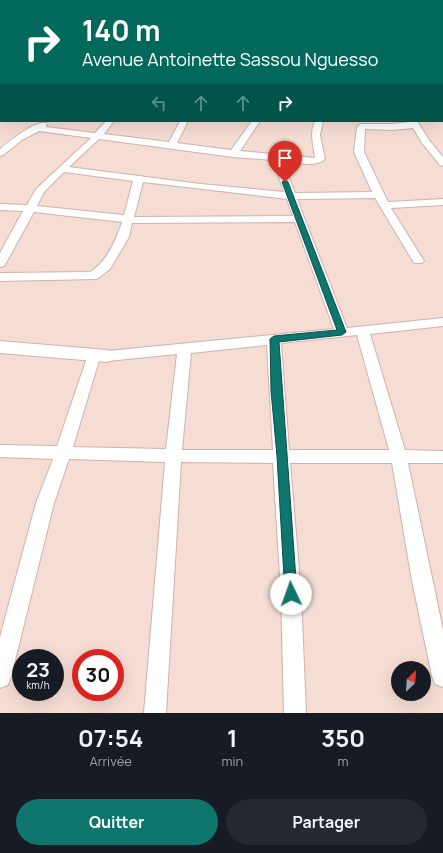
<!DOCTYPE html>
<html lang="fr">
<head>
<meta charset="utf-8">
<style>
  body { margin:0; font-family:Manrope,sans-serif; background:#242831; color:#f1f3f6; height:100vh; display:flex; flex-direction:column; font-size:15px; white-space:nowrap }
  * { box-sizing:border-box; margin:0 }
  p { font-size:13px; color:#9ea1a6 }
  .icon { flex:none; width:22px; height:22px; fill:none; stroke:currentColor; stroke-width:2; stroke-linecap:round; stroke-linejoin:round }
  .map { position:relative; height:713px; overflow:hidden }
  .drawer { display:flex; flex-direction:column; background:#171b24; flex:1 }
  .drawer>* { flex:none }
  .hud { position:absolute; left:0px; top:0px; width:443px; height:122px; box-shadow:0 4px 16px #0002; background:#00695c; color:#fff; overflow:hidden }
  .needle { width:26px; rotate:25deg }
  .fabs { position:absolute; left:391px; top:661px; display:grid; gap:8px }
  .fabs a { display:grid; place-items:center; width:40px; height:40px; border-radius:50%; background:#171b24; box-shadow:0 4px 16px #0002; font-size:20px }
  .speed { position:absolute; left:12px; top:649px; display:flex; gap:8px; font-size:20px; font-weight:700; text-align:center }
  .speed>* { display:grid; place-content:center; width:52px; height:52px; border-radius:50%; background:#171b24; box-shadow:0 4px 16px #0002; line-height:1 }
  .speed small { font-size:10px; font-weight:400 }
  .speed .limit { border:6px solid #d22; background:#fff; color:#111 }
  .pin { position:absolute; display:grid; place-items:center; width:34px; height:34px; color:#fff; margin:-41px -17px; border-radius:50% 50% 50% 0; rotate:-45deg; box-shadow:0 0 4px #0007 }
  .pin .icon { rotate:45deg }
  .me { position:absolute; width:44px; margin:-22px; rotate:357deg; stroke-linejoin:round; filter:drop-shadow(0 0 3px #0008) }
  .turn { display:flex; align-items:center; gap:14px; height:84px; padding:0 16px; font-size:18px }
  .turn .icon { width:52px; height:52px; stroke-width:2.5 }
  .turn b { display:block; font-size:28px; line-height:34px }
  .lanes { display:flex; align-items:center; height:38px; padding:0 16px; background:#0003; justify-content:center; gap:20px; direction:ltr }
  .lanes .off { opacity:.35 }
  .eta { display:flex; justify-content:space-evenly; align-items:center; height:68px; text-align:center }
  .eta b { font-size:24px; font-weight:700; line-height:28px }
  .button { display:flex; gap:8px; margin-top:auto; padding:8px 16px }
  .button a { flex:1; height:46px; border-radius:24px; background:#0f766e; color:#fff; font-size:16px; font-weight:700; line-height:46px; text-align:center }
  .button a+a { background:#242831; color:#f1f3f6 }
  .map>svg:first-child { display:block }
  .residential { fill:#f5ddd4; fill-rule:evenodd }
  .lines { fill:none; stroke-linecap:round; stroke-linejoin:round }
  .minor-casing { stroke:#ceb2ad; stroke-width:2 }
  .tertiary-casing { stroke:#ceb2ad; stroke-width:2 }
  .minor { fill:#fff; fill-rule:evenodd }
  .tertiary { fill:#fff; fill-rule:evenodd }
  .route { fill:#0f766e; stroke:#0a4d48 }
</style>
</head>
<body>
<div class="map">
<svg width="443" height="713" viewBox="0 0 443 713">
  <rect width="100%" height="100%" fill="#fbebe3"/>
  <!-- residential -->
  <path class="residential" d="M0,0H443V713H0ZM1,1H442V121H1ZM21,658H55V692H21ZM81,658H115V692H81ZM398,668H424V694H398Z"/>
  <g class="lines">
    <defs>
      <path id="minor" d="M40,0H47L39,1Z
        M85,0H92L84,1Z
        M128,0H136L127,1Z
        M175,0H181L174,1Z
        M218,0H224L217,1Z
        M238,0H252L253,1H239Z
        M260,0H267L259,1Z
        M304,0H310L303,1Z
        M347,0H353L346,1Z
        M383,0H389L390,1H384Z
        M425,0H434L435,1H426Z
        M442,6L443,7V11L442,10Z
        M0,14H1V18H0Z
        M442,40H443V44H442Z
        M0,50H1V54H0Z
        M0,68H1V72H0Z
        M442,76H443V80H442Z
        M0,91H1V95H0Z
        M106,121H114L104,134L169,142L180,121H188L177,143L231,150L252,121H260L240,151L315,158C314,146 309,134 315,121H323L320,135L325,159C316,168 294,162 282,161L295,193L372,192L354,152L357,127L361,124H392L417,121L429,140L443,157V166L440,165L422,143L413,128L392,130L365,129L364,152L388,202L443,199V205L391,208L424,261L422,263H414L375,198L297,199L347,328L443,318V326L370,334L405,450L443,451V463H408L443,630V687L435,684L432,676L412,581L392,463H290L301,593L306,713H284L281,593L273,463L181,462L166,713H144L165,462L69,459L54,503L11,677L8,685L0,688V637L36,503L53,459L0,457V445L57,446L89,352L94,350L99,352L101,355L107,351L334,329L295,222L132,223L129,237L110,269L97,279L0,281V273L90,272C107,262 116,240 122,222L34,212L6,263L4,266L0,267V253L23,211L0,210V204L27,205L36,189L91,138L39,131L22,140L3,155L0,156V149C10,141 34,121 46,123L47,125L46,127L95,133ZM99,139L233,157L273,160L284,192L201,184L69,167ZM64,172L133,181L124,215L37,206L44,192ZM143,182L287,199L293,216L134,217ZM357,335L389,450H289L281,343ZM267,345L273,450H182L191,353ZM177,354L166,449L73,447L100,357L102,359L107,361Z"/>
      <path id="tertiary" d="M0,341L107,350L113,352L115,356L113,360L107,362L0,353Z"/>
    </defs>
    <!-- minor casing -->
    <use href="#minor" class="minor-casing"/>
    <!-- tertiary casing -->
    <use href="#tertiary" class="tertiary-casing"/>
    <!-- minor -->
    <use href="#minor" class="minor"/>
    <!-- tertiary -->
    <use href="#tertiary" class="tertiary"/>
  </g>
  <!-- route -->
  <path class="route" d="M285,180L288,182L346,332L342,335L279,342L297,594L295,598L291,600L286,598L285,594L277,456L271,391L270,339L274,336L337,330L282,182Z"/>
</svg>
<div class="fabs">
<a><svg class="needle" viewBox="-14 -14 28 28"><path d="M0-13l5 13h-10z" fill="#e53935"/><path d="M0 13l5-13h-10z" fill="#9ea1a6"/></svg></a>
</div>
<div class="speed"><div>23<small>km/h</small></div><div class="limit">30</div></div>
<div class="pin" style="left:285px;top:182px;background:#d93025"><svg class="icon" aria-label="arrive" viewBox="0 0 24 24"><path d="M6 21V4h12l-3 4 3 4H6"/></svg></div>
<svg class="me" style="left:291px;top:594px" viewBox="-20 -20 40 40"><circle r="19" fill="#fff"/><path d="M0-13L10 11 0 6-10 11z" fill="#0f766e"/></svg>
<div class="hud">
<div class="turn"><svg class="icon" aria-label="right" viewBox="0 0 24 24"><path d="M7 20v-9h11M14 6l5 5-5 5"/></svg><div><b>140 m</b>Avenue Antoinette Sassou Nguesso</div></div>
<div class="lanes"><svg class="icon off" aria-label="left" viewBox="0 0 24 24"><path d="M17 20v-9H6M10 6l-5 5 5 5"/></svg><svg class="icon off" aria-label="ahead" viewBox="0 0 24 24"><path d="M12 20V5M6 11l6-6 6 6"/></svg><svg class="icon off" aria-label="ahead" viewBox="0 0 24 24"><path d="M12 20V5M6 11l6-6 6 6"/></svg><svg class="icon" aria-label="right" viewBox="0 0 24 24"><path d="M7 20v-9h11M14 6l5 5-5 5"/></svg></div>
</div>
</div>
<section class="drawer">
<div class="eta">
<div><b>07:54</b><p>Arrivée</p></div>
<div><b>1</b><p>min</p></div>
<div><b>350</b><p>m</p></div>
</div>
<div class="button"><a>Quitter</a><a>Partager</a></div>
</section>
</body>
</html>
